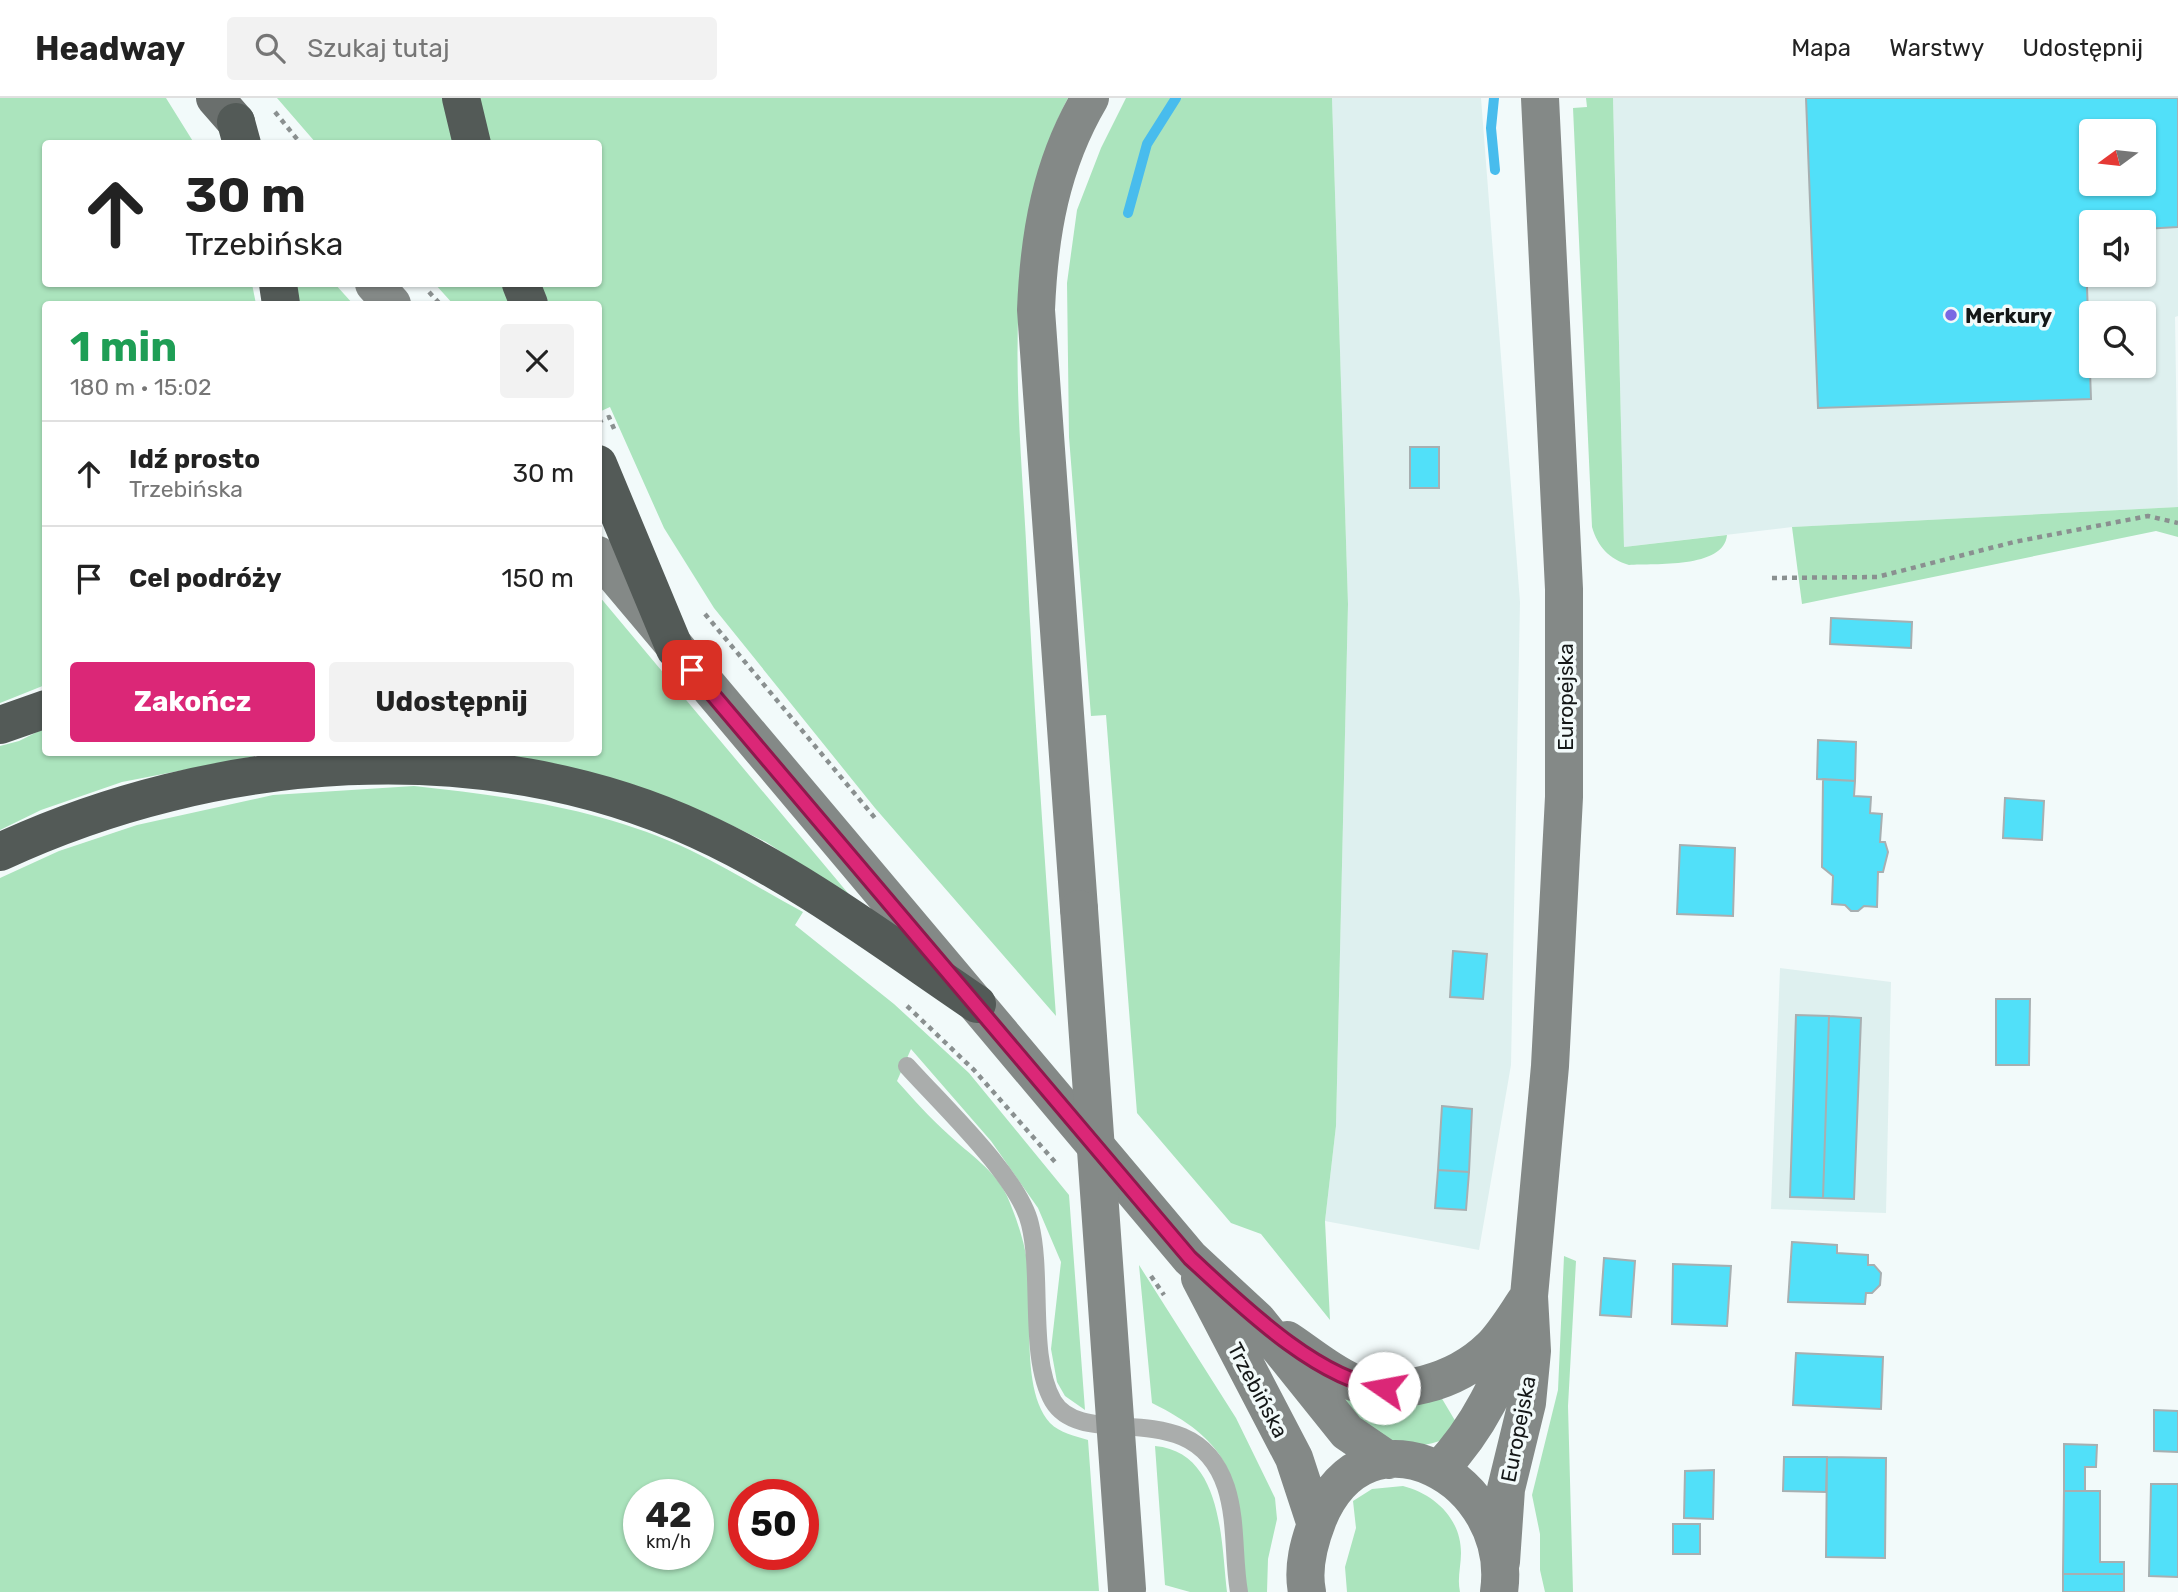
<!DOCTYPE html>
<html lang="pl">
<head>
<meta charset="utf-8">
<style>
  body { margin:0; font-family:Rubik,sans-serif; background:#f2f2f2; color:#222; height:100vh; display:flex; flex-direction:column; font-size:26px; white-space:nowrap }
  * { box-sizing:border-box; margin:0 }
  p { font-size:23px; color:#767676 }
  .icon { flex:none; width:38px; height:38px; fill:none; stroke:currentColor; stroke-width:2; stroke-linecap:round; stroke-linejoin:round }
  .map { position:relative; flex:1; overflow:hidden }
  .side { position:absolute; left:42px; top:203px; width:560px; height:455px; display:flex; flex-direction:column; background:#fff; border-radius:7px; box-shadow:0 2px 5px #0004 }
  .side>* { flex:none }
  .hud { position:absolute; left:42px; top:42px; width:560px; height:147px; border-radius:7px; box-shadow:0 2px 5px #0004; background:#fff; color:#222; overflow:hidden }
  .needle { width:46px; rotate:255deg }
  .controls { position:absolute; left:2079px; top:21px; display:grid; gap:14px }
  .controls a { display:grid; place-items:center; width:77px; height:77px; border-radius:7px; background:#fff; box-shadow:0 2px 5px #0004; font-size:35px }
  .speed { position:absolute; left:623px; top:1381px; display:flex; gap:14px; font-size:35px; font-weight:700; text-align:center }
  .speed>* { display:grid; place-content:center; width:91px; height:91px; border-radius:50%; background:#fff; box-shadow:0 2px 5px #0004; line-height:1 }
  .speed small { font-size:18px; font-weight:400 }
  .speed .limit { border:10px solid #d22; background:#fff; color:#111 }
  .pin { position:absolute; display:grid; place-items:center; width:60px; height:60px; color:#fff; margin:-30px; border-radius:14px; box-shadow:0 4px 10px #0006 }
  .me { position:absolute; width:77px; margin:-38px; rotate:282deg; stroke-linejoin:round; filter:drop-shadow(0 0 5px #0008) }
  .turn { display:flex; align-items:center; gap:24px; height:147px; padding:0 28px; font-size:32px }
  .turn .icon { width:91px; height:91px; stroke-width:2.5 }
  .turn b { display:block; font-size:49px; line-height:60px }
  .round { display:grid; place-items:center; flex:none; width:74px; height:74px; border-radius:7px; background:#f2f2f2 }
  .headline { display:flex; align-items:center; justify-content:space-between; height:119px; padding:0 28px }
  h1 { font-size:42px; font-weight:700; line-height:52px; color:#1e9e55 }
  .action { display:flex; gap:14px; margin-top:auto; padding:14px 28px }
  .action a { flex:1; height:80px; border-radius:7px; background:#db2777; color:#fff; font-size:28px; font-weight:700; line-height:80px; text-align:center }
  .action a+a { background:#f2f2f2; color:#222 }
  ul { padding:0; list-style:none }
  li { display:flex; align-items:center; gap:21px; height:105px; padding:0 28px; border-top:2px solid #e0e0e0 }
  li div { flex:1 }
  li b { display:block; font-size:26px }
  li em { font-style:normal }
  header { display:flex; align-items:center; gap:42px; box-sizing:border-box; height:98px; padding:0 35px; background:#fff; border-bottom:2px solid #e0e0e0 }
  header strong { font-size:33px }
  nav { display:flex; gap:38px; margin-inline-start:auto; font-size:24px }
  .search { width:490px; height:63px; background:#f2f2f2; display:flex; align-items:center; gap:18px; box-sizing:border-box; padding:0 24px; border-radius:7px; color:#767676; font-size:26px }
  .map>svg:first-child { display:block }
  .built { fill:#def0ef; fill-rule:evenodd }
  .green { fill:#abe4bd; fill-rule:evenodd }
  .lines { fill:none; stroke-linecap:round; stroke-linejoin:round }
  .stream { stroke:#48bced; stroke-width:10 }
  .building { fill:#51e0f9; stroke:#a7afb1; stroke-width:2; fill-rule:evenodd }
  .path { stroke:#8a9090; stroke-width:4.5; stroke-dasharray:5 5; stroke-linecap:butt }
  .lane { stroke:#aaadac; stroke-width:18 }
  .secondary { stroke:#848987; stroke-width:38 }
  .primary { stroke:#6a6f6d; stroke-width:38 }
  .highway { stroke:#535a57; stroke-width:38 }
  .secondary-bridge { stroke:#848987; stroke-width:38 }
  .route-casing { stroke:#8e194d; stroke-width:18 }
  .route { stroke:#db2777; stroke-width:12 }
  .poi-dot { fill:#7a68e3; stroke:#f2fafa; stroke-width:2.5 }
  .labels { text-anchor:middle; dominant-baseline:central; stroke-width:7; stroke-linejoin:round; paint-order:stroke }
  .poi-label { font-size:21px; font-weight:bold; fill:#141717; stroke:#f2fafa; text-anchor:start }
  .street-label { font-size:21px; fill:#141717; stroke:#f2fafa }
</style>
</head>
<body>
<header>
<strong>Headway</strong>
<div class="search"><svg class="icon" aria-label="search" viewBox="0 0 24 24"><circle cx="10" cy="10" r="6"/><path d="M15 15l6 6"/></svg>Szukaj tutaj</div>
<nav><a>Mapa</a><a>Warstwy</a><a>Udostępnij</a></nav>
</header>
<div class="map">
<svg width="2178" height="1494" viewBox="0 0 2178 1494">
  <rect width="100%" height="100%" fill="#f2fafa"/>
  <!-- built -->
  <path class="built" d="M1332,0H1481L1520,504L1511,967L1479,1152L1325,1123L1336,1028L1348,506Z
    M1613,0H2178V218L2175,219L2178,409L1792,429L1624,449ZM2091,33H2144V86H2091ZM2091,124H2144V177H2091ZM2091,215H2144V268H2091Z
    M1780,870L1891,884L1886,1115L1771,1111Z"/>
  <!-- green -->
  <path class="green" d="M0,0H166L194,45L46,46V186H252L256,206H46L45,587L0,605Z
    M277,0H444L453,45H316Z
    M479,0H1068C996,137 1020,314 1027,463C1034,615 1045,766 1056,918L875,710L714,510L664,430L610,309L599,314L598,206H549L539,186H598V46L489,45Z
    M1126,0H1332L1348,506L1336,1028L1325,1123L1330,1222L1261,1136L1231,1125L1137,1015L1106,617L1091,618L1069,339L1067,185L1077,112L1101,50Z
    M1586,0H1613L1624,449L1727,437C1724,471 1654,465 1629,467C1609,461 1598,449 1592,429L1573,10L1587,9Z
    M297,186H335L353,206H298Z
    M435,186H502L510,206H453Z
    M2178,409V439L2156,433L1802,506L1792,429Z
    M599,498L852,800L766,744L706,715L575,671L491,655L598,654Z
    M45,630L46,654L271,655L122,684L41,712L0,732V648L19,643Z
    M414,688C508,698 604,711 690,752C729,771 766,794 803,814L795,827L894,906L969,975L1069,1097L1085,1312L1065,1298L1057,1284L1051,1251L1061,1164L1038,1110L991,1043L911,951L897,983C914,1002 930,1020 949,1037C969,1056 995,1072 1007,1098C1017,1121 1025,1145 1028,1169C1033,1212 1020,1292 1050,1325C1060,1335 1075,1338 1088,1342L1099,1493L0,1494V780L59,753L137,727L273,697ZM639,1396H698V1456H639ZM744,1396H803V1456H744Z
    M1564,1158L1576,1163L1568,1308L1573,1494H1545L1540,1472V1436L1532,1397L1558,1292Z
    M1139,1167L1236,1320L1275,1400L1277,1421L1268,1461L1267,1494H1246C1233,1399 1253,1355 1152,1305Z
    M1343,1295L1441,1299L1460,1331C1427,1358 1383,1350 1354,1321C1349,1315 1346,1303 1343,1295Z
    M1155,1348C1223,1354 1221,1444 1227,1494H1190L1165,1487Z
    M1403,1388C1434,1396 1461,1420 1461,1455C1461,1468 1457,1481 1460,1494H1347L1345,1469L1356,1430L1353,1403L1372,1391Z"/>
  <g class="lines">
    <!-- stream -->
    <path class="stream" d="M1494,0L1491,30L1495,72
      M1128,115L1147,46L1176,0"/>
  </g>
  <!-- building -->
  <path class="building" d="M1806,0H2178V129L2144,131V124H2091V132L2085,133L2091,301L1818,310ZM2091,33H2144V86H2091Z
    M1410,349H1439V390H1410Z
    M1831,520L1912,524L1911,550L1830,546Z
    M1818,642L1856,644L1855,683L1817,681Z
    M1823,681L1855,683L1854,698L1871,699L1870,715L1882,716L1880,744H1885L1888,754L1883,774H1878L1877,809L1864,808L1858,813H1851L1845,807L1832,806L1833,778L1822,769Z
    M2005,700L2044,703L2042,742L2003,740Z
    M1680,747L1735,750L1733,818L1677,816Z
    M1453,853L1487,856L1483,901L1450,899Z
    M1996,901H2030L2029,967H1996Z
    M1796,917L1829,918L1823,1100L1790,1099Z
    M1829,918L1861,920L1854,1101L1823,1100Z
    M1442,1008L1472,1011L1469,1074L1438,1072Z
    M1438,1072L1469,1074L1466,1112L1435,1110Z
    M1792,1144L1837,1147V1155L1868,1157V1167H1874L1881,1175L1880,1187L1872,1195H1866L1865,1206L1788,1204Z
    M1604,1160L1635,1163L1631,1219L1600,1217Z
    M1673,1166L1731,1168L1727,1228L1672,1226Z
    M1796,1255L1883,1259L1881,1311L1793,1307Z
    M2154,1312L2178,1313V1354L2154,1353Z
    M2064,1346L2097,1347L2096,1369H2085V1393H2064Z
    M1784,1359H1827L1826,1394L1783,1393Z
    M1827,1359L1886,1360L1885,1460L1826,1459Z
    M1714,1372L1713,1421L1684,1420L1685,1373Z
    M2151,1386H2178V1479L2149,1478Z
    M2064,1393H2100V1464H2124V1476H2063Z
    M1673,1426H1700V1456H1673Z
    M2063,1476H2124V1494H2063Z"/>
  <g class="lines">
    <!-- path -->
    <path class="path" d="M275,14L301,46
      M429,194L440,206
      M598,324L609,319L615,333
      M1772,480L1877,479L2014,444L2148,418L2178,425
      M705,516L875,720
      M907,908L974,972L1055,1064
      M1151,1178L1164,1197"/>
    <!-- lane -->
    <path class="lane" d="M907,968C941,1006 1019,1079 1030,1126C1043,1178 1028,1259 1053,1303C1084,1355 1194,1293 1226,1389C1237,1423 1233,1460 1239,1494"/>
    <!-- secondary -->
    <path class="secondary" d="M374,186L392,206
      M598,457L1190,1160L1257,1222L1347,1334L1388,1362
      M1079,811L1036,212C1039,136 1051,66 1090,0
      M1200,1180L1294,1360L1316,1427
      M1287,1242C1307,1255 1328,1273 1350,1283C1396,1302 1456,1284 1491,1250C1506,1235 1517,1215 1529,1198
      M1439,1372C1480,1329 1501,1282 1520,1227
      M1501,1464L1506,1391L1527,1305L1532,1253L1529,1198L1550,968L1564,699V491L1540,0
      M1307,1494C1302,1469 1309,1444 1318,1421C1368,1300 1515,1381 1499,1494"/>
    <!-- primary -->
    <path class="primary" d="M215,0L236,24"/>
    <!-- highway -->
    <path class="highway" d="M461,0L472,46
      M236,24L242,46
      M278,186L281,206
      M521,186L529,206
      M598,366L675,551
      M0,627L46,611
      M0,754C213,655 481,632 698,732C797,777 887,845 977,906"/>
    <!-- secondary-bridge -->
    <path class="secondary-bridge" d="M1079,811L1127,1491"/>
  </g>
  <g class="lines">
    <defs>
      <path id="route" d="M692,572L1190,1160C1239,1205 1317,1282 1384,1290"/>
    </defs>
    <!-- route casing -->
    <use href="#route" class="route-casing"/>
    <!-- route -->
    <use href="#route" class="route"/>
  </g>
  <!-- markers -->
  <circle class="poi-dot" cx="1951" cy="217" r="7"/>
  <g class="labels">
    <!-- poi labels -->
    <g class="poi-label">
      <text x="1965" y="217">Merkury</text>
    </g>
    <!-- street labels -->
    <g class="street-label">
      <text transform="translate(1565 599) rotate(-90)">Europejska</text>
      <text transform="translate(1258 1292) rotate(62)">Trzebińska</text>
      <text transform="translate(1518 1331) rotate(-79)">Europejska</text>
    </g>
  </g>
</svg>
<div class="controls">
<a><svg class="needle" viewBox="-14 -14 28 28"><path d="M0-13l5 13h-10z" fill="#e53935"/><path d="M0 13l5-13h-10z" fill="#767676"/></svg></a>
<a><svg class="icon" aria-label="sound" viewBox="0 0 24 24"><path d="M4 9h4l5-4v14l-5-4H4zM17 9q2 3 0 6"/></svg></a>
<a><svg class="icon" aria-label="search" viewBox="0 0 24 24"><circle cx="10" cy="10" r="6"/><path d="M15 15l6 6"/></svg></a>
</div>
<div class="speed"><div>42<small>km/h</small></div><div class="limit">50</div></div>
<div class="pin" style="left:692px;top:572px;background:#d93025"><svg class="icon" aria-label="arrive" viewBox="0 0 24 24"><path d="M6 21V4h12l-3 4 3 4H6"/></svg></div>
<svg class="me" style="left:1384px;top:1290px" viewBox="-20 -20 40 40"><circle r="19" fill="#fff"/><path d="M0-13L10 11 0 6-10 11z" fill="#db2777"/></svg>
<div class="hud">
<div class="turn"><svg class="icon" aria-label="ahead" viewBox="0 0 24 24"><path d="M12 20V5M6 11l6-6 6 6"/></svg><div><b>30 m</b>Trzebińska</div></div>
</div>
<section class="side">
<div class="headline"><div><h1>1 min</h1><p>180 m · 15:02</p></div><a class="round"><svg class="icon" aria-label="close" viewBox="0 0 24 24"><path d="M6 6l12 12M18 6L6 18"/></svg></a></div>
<ul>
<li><svg class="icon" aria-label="ahead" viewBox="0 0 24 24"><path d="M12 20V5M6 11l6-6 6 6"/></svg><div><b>Idź prosto</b><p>Trzebińska</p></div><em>30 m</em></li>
<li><svg class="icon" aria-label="arrive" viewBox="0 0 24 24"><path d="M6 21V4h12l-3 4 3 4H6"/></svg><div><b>Cel podróży</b></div><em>150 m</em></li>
</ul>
<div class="action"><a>Zakończ</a><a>Udostępnij</a></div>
</section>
</div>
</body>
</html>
